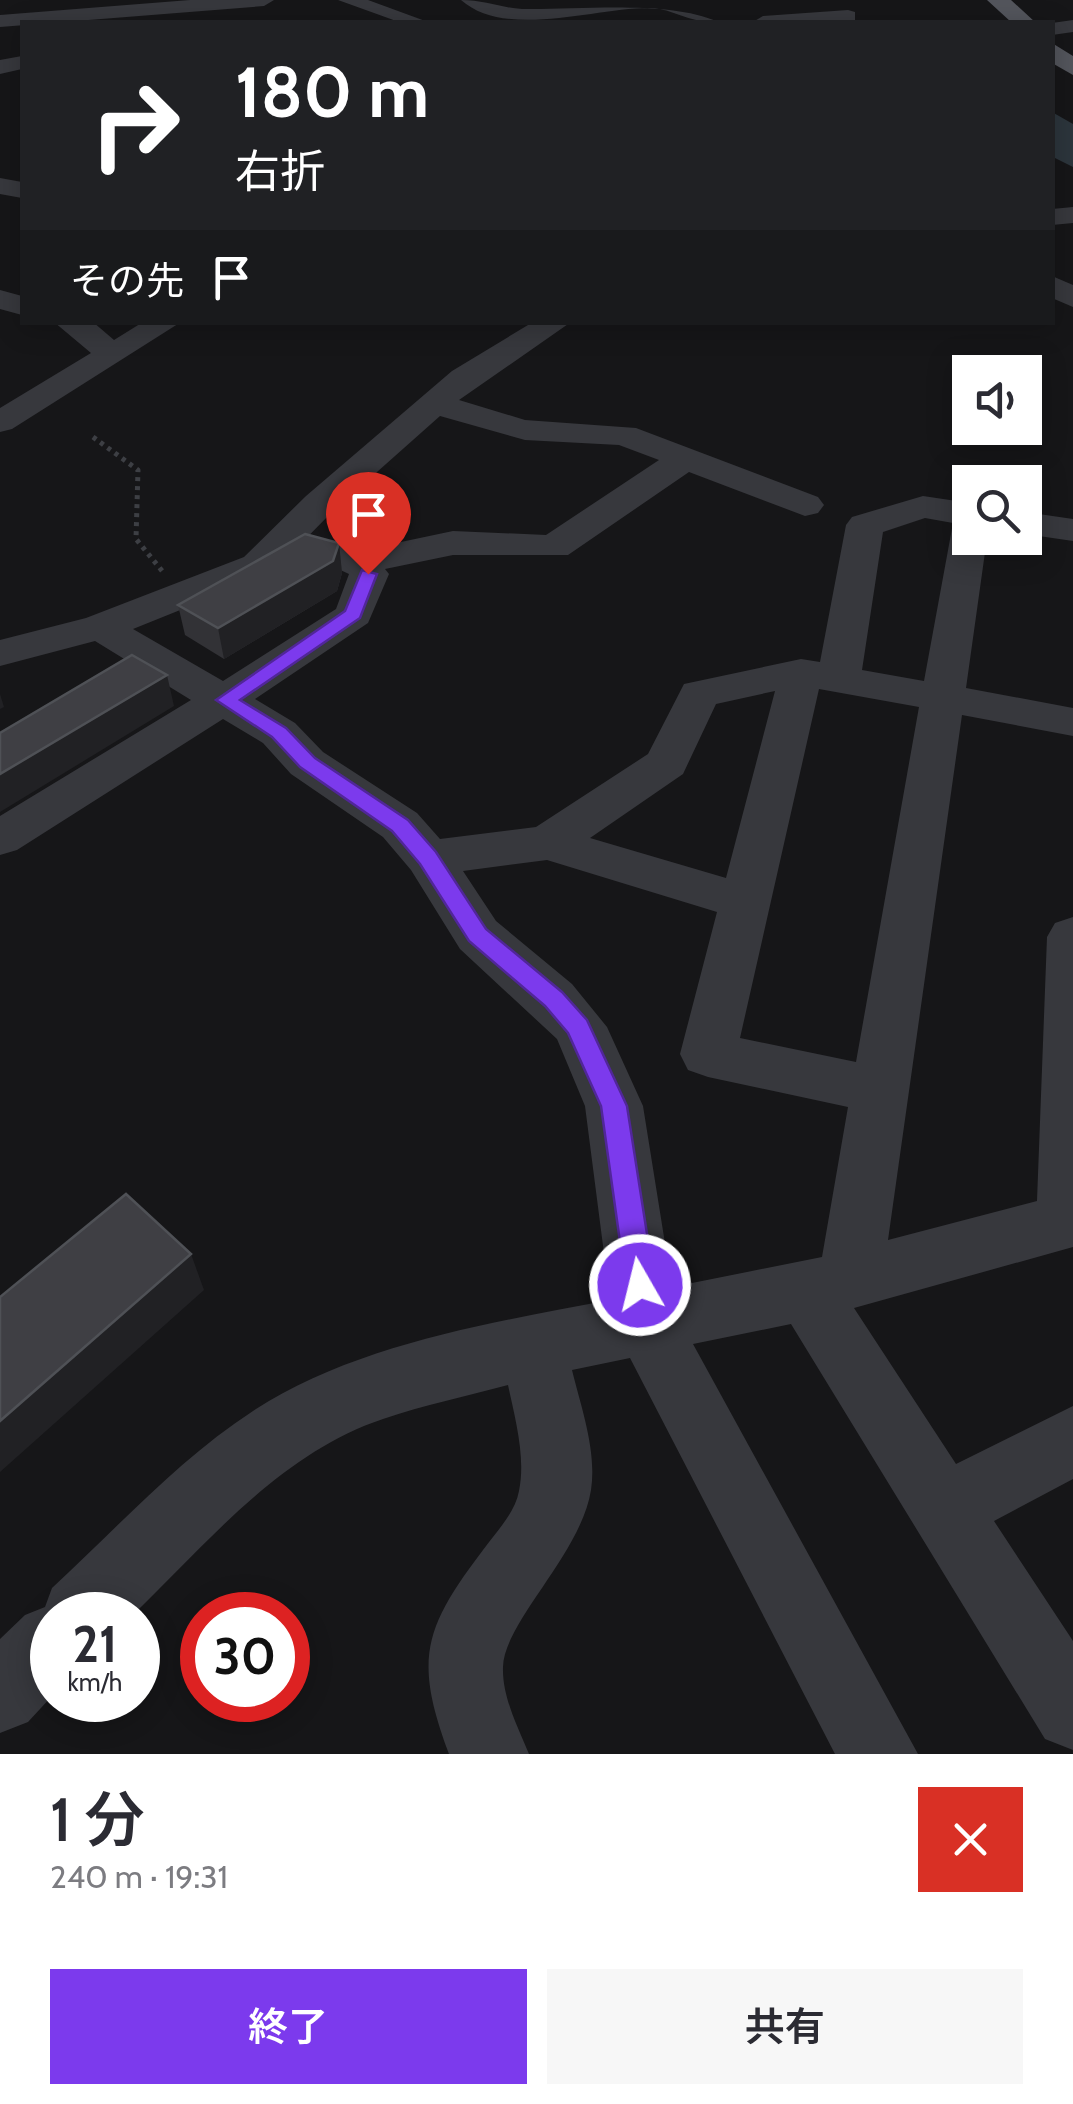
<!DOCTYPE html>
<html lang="ja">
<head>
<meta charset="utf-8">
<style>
  body { margin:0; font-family:Cabin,"Noto Sans JP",sans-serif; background:#f7f7f7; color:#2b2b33; height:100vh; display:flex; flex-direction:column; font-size:38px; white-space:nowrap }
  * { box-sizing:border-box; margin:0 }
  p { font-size:32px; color:#7c7c81 }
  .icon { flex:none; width:55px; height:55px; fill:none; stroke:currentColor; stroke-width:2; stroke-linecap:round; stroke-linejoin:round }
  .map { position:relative; height:1754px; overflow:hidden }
  .sheet { display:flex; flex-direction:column; background:#fff; flex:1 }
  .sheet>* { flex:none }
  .banner { position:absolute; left:20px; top:20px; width:1035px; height:305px; border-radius:0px; box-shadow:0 5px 25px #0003; background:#202124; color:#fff; overflow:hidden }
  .tools { position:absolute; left:952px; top:355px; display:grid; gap:20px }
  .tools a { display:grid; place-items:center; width:90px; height:90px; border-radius:0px; background:#fff; box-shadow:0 5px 25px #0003; font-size:50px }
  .speed { position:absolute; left:30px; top:1592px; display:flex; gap:20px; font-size:50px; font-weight:700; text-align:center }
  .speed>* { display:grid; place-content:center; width:130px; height:130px; border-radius:50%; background:#fff; box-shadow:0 5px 25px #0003; line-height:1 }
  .speed small { font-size:25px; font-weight:400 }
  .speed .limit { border:15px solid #d22; background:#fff; color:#111 }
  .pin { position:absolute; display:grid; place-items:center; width:85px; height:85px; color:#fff; margin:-102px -42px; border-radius:50% 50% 50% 0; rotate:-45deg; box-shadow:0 0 10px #0007 }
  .pin .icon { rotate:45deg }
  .me { position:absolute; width:110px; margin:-55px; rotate:352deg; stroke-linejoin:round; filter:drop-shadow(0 0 8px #0008) }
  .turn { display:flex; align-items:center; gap:35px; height:210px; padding:0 50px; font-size:45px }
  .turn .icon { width:130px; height:130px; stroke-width:2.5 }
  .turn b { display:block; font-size:70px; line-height:85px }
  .then { display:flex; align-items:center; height:95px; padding:0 50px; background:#0003; gap:20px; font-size:38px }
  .round { display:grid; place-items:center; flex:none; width:105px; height:105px; border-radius:0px; background:#f7f7f7 }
  .head { display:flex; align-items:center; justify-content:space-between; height:170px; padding:0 50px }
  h1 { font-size:60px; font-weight:600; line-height:75px }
  .action { display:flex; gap:20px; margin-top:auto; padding:20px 50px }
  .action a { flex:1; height:115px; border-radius:0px; background:#7c3aed; color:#fff; font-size:40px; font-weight:600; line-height:115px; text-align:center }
  .action a+a { background:#f7f7f7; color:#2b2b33 }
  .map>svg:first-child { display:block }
  .water { fill:#2c353c }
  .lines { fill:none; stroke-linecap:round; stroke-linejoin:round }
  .path { stroke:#3d3f44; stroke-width:5; stroke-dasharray:4 5; stroke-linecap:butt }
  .minor { fill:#37383d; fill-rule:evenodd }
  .major { fill:#53555c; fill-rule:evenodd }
  .wall { fill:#323236 }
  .shaded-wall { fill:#212124 }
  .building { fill:#3f3f44; stroke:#4f5156; stroke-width:2.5 }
  .route { fill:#7c3aed; stroke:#51269a; stroke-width:2.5 }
</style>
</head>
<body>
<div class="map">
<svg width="1073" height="1754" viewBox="0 0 1073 1754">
  <rect width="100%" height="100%" fill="#161618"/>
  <!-- water -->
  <path class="water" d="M1052,112L1073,124V167L1053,157Z"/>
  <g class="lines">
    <!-- path -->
    <path class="path" d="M93,437L138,470L136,539L163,572"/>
    <!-- minor -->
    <path class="minor" d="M190,0H274L264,6L0,27V15Z
      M338,0H368L428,22H399Z
      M461,0C484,0 502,8 522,9C580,10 670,0 718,22C691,24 674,9 651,8C597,7 506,40 461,0Z
      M848,10L855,12V20L753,22L763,16Z
      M1073,20V32L1052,35V23Z
      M22,56V69L0,74V60Z
      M0,178L22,182V198L0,194Z
      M1073,207V223L1052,225V209Z
      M1052,276L1073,285V307L1052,298Z
      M0,290L22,296V315L0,309Z
      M54,322H93L114,340L143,322H181L12,429L0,432V408L91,353Z
      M533,322H571L459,400L525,420L636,428L818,497L824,505L818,513L805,516L689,472L568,555H453L385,569L389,574L368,623L255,699L295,723L323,752L417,813L440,839L536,827L648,754L684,684L801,659L820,662L846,525L852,517L923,496L970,503V538H987L966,688L1073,708V736L962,715L888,1240L1037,1201L1047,937L1055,923L1073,917V1247L854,1308L956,1464L1073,1406V1479L994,1521L1073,1641V1750L1045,1739L791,1324L693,1344L918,1754H835L630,1358L572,1370C581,1407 597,1451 591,1490C581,1554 504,1622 503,1667C502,1697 518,1727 529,1754H449C414,1660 423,1629 483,1550C496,1532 515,1513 519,1491C526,1457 515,1418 508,1385C467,1396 424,1405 383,1419C281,1453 208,1542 133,1615H52V1696L28,1722L0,1733V1639L25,1615L45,1607L52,1588C117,1528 179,1459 253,1411C356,1344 491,1323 610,1300L585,1106L557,1039L460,949L411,870L383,837L291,774L263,743L223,719L17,850L0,855V816L191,700L95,641L0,666V640L86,618L244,557L306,496L452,371ZM440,416L525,440L619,445L659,460L546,535L453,531L363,550L335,541L321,545L316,553L321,561L349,574L336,609L223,681L133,629L272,573L332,512ZM925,518L953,523L924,681L862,670L883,532ZM819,689L919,707L856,1062L740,1038ZM775,691L726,878L590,838L683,774L716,704ZM547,860L717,912L680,1054L688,1070L708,1077L848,1107L822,1257L672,1287L643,1106L607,1027L572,984L496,921L463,871Z
      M1025,512L1073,519V541L1025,534Z"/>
    <!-- major -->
    <path class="major" d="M987,0H1011L1035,22H1011Z
      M1052,43L1073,56V75L1052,63Z"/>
  </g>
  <!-- wall -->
  <path class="wall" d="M339,543L342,573L337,591L224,659L185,635L178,605Z"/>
  <!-- shaded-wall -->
  <path class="shaded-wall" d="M339,543L342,573L337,591L224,659L218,628Z
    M167,675L174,706L0,812V774Z
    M0,694L4,707L0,709Z
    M191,1254L204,1290L0,1472V1421Z"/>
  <!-- building -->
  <path class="building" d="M305,534L339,543L333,561L218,628L178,605Z
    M132,655L167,675L0,774V733Z
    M126,1194L191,1254L0,1421V1297Z"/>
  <!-- route -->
  <path class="route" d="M362,570L377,574L360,618L240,700L286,728L315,758L408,820L436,852L486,929L562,992L587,1020L627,1106L655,1285L651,1295L640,1299L630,1295L626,1285L601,1106L568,1033L545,1006L469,941L420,864L392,831L300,767L272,737L216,700L345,611Z"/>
</svg>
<div class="tools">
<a><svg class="icon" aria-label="sound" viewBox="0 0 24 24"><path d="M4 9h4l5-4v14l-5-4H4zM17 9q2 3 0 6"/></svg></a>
<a><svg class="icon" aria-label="search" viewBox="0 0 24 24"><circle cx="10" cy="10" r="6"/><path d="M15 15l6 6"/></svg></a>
</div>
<div class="speed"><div>21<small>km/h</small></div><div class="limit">30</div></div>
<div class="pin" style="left:368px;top:574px;background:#d93025"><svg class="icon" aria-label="arrive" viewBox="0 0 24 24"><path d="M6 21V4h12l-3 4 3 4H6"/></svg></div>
<svg class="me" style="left:640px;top:1285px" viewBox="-20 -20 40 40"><circle r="17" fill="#7c3aed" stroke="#fff" stroke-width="3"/><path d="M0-11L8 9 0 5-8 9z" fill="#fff"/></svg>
<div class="banner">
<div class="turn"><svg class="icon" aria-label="right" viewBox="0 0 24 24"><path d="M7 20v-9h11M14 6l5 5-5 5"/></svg><div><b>180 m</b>右折</div></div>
<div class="then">その先<svg class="icon" aria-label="arrive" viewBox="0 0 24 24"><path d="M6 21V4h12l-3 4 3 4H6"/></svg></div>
</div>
</div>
<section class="sheet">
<div class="head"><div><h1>1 分</h1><p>240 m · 19:31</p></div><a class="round" style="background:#d93025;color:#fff"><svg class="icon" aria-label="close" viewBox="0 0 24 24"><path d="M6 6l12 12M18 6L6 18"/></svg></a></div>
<div class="action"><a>終了</a><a>共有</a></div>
</section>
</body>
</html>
